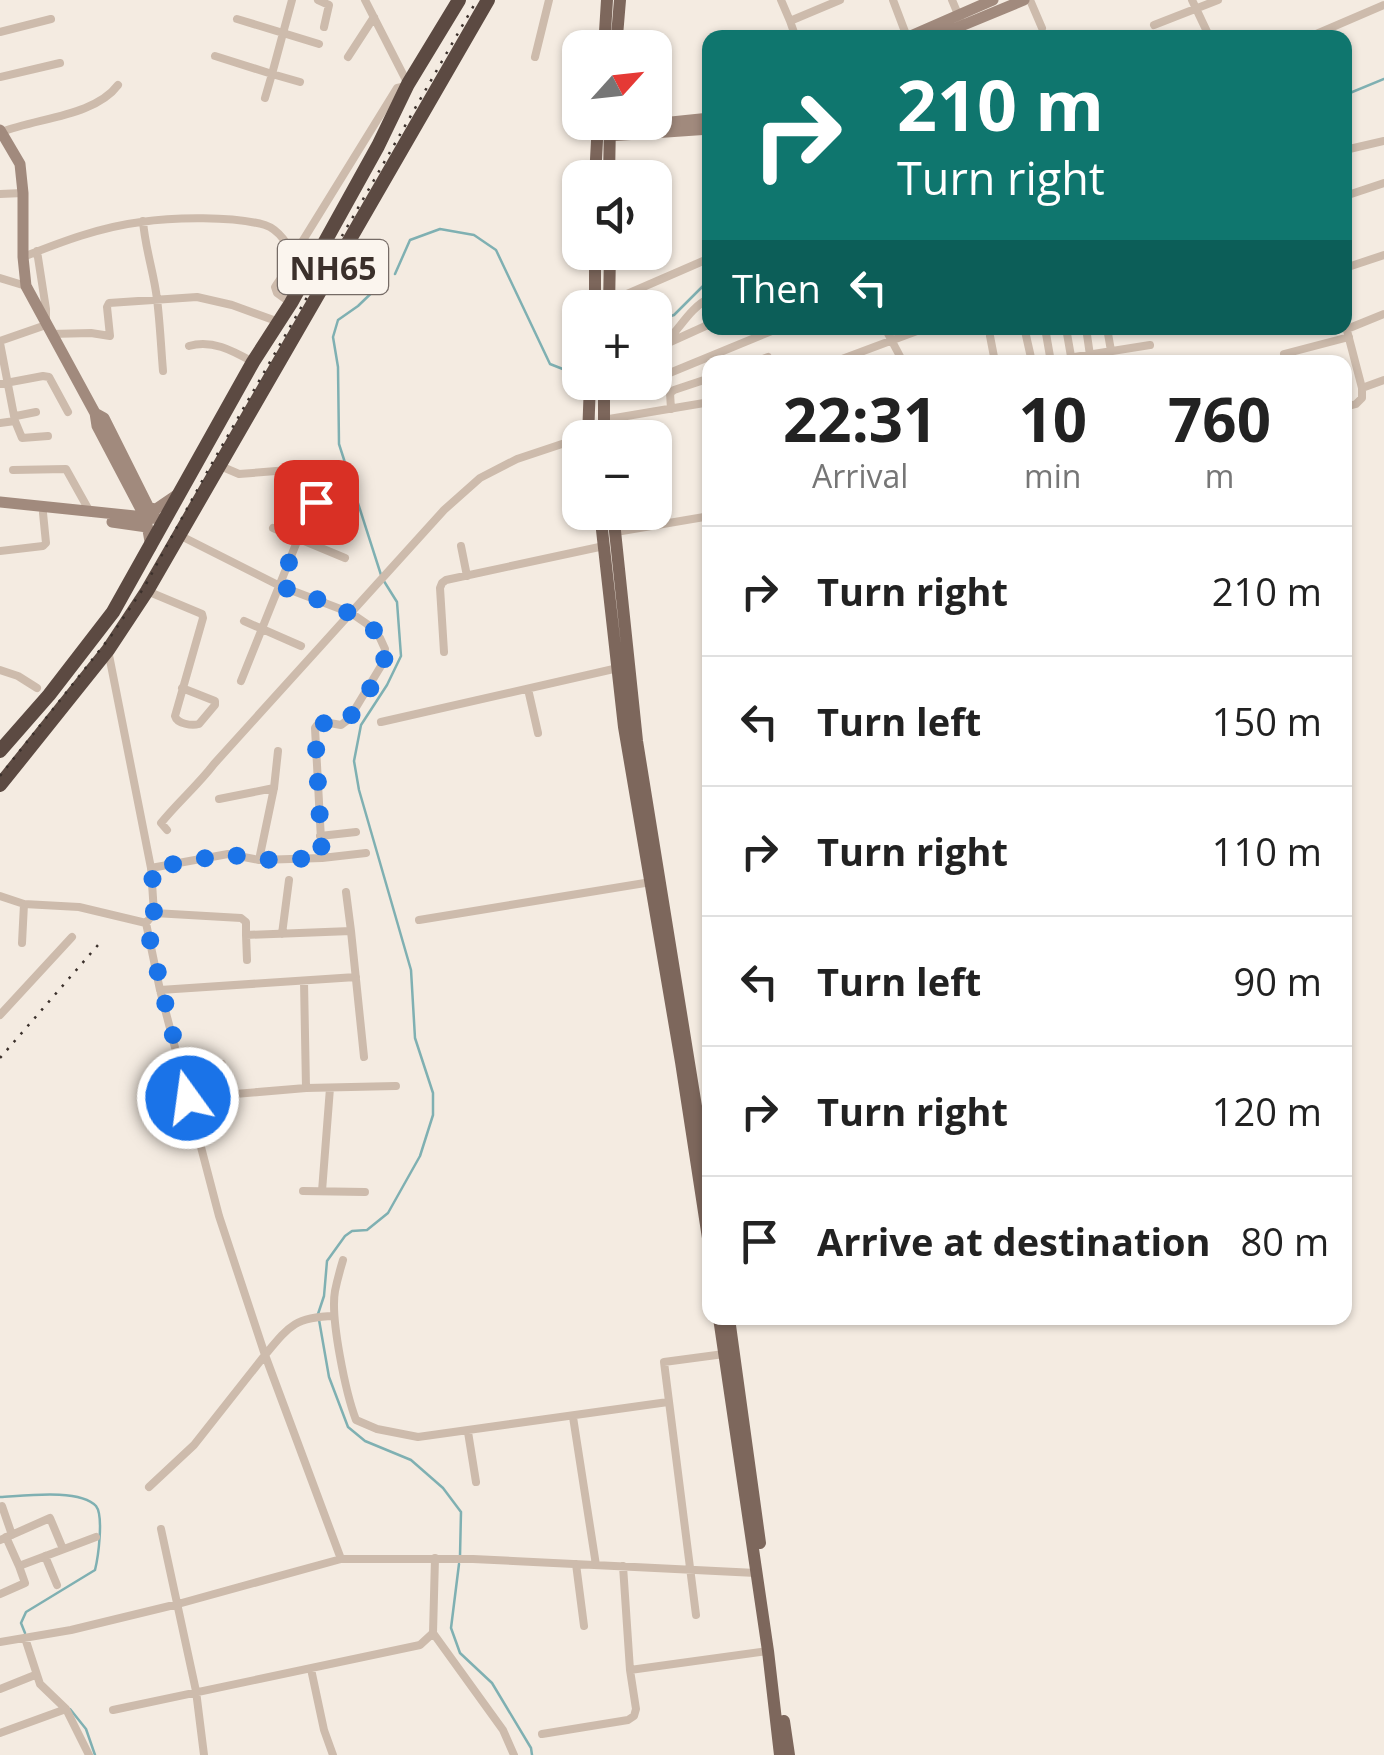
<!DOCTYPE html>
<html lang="en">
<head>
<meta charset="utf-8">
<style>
  body { margin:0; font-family:"Open Sans",sans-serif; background:#f2f2f2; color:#222; height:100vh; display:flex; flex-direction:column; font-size:38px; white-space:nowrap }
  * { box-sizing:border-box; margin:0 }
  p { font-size:32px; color:#767676 }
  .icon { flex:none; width:55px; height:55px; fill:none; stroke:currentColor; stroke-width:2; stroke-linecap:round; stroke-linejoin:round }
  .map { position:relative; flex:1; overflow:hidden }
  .details { position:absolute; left:702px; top:355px; width:650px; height:970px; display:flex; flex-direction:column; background:#fff; border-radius:20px; box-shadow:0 2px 8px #0004 }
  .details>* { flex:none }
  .banner { position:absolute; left:702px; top:30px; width:650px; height:305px; border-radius:20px; box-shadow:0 2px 8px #0004; background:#0f766e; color:#fff; overflow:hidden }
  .needle { width:65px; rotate:63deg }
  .buttons { position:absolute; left:562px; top:30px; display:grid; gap:20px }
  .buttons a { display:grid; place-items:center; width:110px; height:110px; border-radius:20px; background:#fff; box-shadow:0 2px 8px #0004; font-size:50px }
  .pin { position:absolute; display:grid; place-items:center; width:85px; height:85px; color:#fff; margin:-42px; border-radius:20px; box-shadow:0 5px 15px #0006 }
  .me { position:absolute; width:110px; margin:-55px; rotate:346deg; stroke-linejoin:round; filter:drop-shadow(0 0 8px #0008) }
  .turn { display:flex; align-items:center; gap:35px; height:210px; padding:0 30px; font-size:45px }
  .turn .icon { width:130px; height:130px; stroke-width:2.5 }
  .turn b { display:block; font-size:70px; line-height:85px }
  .then { display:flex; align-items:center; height:95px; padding:0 30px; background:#0003; gap:20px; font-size:38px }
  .eta { display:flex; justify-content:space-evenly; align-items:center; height:170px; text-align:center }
  .eta b { font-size:60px; font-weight:700; line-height:70px }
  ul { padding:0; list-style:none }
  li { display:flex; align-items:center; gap:30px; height:130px; padding:0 30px; border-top:2px solid #e0e0e0 }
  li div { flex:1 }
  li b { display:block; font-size:38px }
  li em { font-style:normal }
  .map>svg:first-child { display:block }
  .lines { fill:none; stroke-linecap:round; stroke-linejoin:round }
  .stream { stroke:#7fb0b2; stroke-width:2.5 }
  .street { stroke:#cdbbac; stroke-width:8 }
  .secondary { stroke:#a18a7d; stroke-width:11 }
  .primary { stroke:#7d675c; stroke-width:12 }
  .highway { stroke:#5c4a42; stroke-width:14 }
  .rail { stroke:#3b302b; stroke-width:2.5; stroke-dasharray:2.5 8; stroke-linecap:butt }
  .route { stroke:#1a73e8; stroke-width:18; stroke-dasharray:0 32.4 }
  .labels { text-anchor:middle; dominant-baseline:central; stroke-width:8; stroke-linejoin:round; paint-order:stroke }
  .shield { fill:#fbf5ee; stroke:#756b66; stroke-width:2.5 }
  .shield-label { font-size:32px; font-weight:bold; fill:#3b302b }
</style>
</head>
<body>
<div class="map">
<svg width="1384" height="1755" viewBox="0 0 1384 1755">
  <rect width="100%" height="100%" fill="#f4ebe1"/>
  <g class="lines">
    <!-- stream -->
    <path class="stream" d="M1345,95L1384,79
      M395,274L410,240L440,229L474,235L496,250L550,364L573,373L580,364
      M387,278L358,306L338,320L333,337L338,367L339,444L382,578L397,602L401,656L387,685L361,725L354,761L359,790L411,970L415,1038L433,1093V1115L420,1156L388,1213L367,1230L352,1231L345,1236L327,1261L324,1296L318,1314L329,1377L348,1427L365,1441L411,1460L443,1488L461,1512L460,1556
      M655,321L674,315L710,279
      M0,1497C22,1496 80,1488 96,1506C104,1516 98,1558 95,1570L26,1612L21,1623L25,1633
      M459,1564L451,1628L460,1653L492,1683L531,1748L532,1755
      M70,1709L86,1729L95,1755"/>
    <!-- street -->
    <path class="street" d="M318,0L329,5L324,27
      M365,0L408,84
      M781,0L790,21
      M893,0L907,37
      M952,0L960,19
      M1030,0L1042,28
      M1192,0L1210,38
      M237,19L319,44
      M1154,25L1218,0
      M0,32L51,19
      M796,38L790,21L840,0
      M1307,38L1384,5
      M215,56L272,74L292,0
      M348,57L374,17
      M535,57L549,0
      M0,77L60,63
      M265,98L272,74L300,82
      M2,132C37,118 95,116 118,85
      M1345,150L1384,141
      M0,194L23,193
      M1345,196L1384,183
      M143,221C145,248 154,273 157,299C160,323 161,347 163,371
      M23,257C61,242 100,227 141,222C173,217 234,216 265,225C277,229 293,246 290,260C289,269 280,279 275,287L277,293L291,303
      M292,258L397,88L402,87L405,90
      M1345,268L1384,255
      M0,278L26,286
      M609,299L627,294L710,258
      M1345,323L1362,388V398L1356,404L1345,407
      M885,328L903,362
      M1045,328L1051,362
      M1066,328L1072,362
      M1086,328L1091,362
      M1107,328L1113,362
      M1347,329L1384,314
      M1025,331L1032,362
      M51,334L91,333L110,336L107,307L109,303L197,297L232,305L279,322
      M990,336L995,362
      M0,341L46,325V309L37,251
      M0,343L15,421L22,438L48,436
      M668,343L710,324
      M189,346C212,339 233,351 253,362
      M655,351C677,337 686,309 710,298
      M1284,354L1349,337
      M755,362L768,357
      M834,362L925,328
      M1043,362L1150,345
      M655,379L779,328
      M0,384L43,376L49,377L68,412
      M1362,388L1384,380
      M604,393L644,382
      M671,409L670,393L674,390L710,378
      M16,416L36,412
      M603,420L710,402
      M0,423L15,421
      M218,465L239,474L314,468
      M13,470L66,469L90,512
      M273,528L345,558
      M616,532L710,516
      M179,535L280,586L351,613L367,624L380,638L385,649L384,661L349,719L341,725L324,722L318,724L315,728L322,858
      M461,546L467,576
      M0,551L43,546L46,543L43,513
      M147,591L202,614L203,618L175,716C177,724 192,726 199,724L215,705V701L182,688
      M244,621L301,646
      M108,650L151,868L154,913L146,923L160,990L219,1216L265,1355L194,1445L149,1487
      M444,652L440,588L442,583L446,580L604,546
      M0,670L18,676L37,688
      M241,681L298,539L316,503L318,494L310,487
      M528,689L538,733
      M381,722L618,668
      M219,799L274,788
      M167,830L161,823C178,802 198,785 214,764L444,510L480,478L517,459L580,438
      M320,836L356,832
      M259,860L274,788L278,751
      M151,868L228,854L259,860L322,858L366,853
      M346,892L351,931
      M0,896L24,904L79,907L146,923
      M154,913L241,918L246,922V935L351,931L364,1057
      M419,920L651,882
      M282,934L289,880
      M246,935L247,960
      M22,943L24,904
      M304,981L306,1088
      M160,990L356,977
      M0,1015L72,937
      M156,1073L222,1064
      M187,1098L306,1088L396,1086
      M303,1191L365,1192
      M322,1191L330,1088
      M343,1260C340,1270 337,1281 335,1291C330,1318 346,1394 356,1420L377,1429L418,1437L668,1402
      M334,1316C295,1317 289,1326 265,1355L341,1559
      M573,1417L596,1565
      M468,1432L476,1482
      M2,1506L12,1535
      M161,1529L196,1691L204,1755
      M6,1537L19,1566
      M0,1540L50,1518L63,1549
      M45,1556L57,1585
      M435,1558L433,1633L503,1730L514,1755
      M576,1564L584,1626
      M0,1594L25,1583L19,1566L96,1537
      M696,1615L664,1362L724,1354
      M25,1638L40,1684L66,1709
      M0,1642L71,1630L178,1604L341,1559H473L756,1573
      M311,1669L324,1730L333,1755
      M630,1670L768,1651
      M0,1689L35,1675
      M113,1710L420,1645L433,1633
      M0,1733L66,1709L89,1755
      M542,1734L628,1720L634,1716L636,1709L630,1670L623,1566"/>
    <!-- secondary -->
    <path class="secondary" d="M906,38L993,0
      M932,38L1024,0
      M610,124H652L710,118
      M0,130L20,164L23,193V257L26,286L95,413L97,426L146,519L151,547
      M609,136L710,129
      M95,413L104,418L149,508L156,509L178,494
      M0,502L164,519
      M112,522L147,527"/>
    <!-- primary -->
    <path class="primary" d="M604,48L607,0
      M616,48L620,0
      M595,178L598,122
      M609,178L610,122
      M595,308V252
      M609,308L610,252
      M588,438L590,382
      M604,438V382
      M600,512L624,727L681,1062L710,1251
      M613,512L637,741L710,1193
      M719,1318L768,1651L780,1755
      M729,1318L760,1543
      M784,1721L789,1755"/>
    <!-- highway -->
    <path class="highway" d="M0,751L49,695L113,612L253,362L291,303L378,146L408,84L459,0
      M0,785L108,650L147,591L488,0"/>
    <!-- rail -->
    <path class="rail" d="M0,776L111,636L145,586L207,472L477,0
      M0,1058L98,945"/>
  </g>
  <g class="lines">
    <!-- route -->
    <path class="route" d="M188,1098L146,923L154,913L152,868L228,854L259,860L322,858L315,728L318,724C327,721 335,728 344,724C356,711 389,666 385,649C378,615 308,597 280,586L298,539L316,502"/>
  </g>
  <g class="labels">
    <!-- shield labels -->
    <rect class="shield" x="278" y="240" width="110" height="54" rx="8"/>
    <g class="shield-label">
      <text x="333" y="267">NH65</text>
    </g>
  </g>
</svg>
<div class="buttons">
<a><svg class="needle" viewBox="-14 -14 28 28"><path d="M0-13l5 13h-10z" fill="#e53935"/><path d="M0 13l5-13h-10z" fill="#767676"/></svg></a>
<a><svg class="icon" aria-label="sound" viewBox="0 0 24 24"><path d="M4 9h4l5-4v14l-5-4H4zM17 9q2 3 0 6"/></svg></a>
<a>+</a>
<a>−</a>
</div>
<div class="pin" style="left:316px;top:502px;background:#d93025"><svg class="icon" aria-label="arrive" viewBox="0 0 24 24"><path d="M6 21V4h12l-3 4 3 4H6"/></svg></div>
<svg class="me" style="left:188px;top:1098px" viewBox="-20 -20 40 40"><circle r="17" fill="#1a73e8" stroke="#fff" stroke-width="3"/><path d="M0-11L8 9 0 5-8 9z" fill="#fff"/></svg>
<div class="banner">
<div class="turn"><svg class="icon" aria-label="right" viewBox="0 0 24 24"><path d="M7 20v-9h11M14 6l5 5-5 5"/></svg><div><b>210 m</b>Turn right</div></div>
<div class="then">Then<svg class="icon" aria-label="left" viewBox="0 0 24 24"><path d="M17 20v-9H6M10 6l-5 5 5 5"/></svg></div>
</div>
<section class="details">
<div class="eta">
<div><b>22:31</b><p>Arrival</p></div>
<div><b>10</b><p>min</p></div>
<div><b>760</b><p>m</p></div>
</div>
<ul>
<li><svg class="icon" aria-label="right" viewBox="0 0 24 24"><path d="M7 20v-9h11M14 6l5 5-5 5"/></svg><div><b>Turn right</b></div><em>210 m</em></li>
<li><svg class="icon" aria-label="left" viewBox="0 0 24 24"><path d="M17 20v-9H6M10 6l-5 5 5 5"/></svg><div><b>Turn left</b></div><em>150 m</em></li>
<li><svg class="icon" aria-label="right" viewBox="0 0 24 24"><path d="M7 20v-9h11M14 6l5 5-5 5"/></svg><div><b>Turn right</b></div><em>110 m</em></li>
<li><svg class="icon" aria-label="left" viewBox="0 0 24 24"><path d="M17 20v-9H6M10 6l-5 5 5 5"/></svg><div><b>Turn left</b></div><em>90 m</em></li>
<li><svg class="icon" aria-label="right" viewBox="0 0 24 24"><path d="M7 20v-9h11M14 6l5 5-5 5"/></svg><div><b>Turn right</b></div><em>120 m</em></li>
<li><svg class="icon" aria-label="arrive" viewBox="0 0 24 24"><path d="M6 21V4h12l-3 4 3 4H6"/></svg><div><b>Arrive at destination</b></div><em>80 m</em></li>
</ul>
</section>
</div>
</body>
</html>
